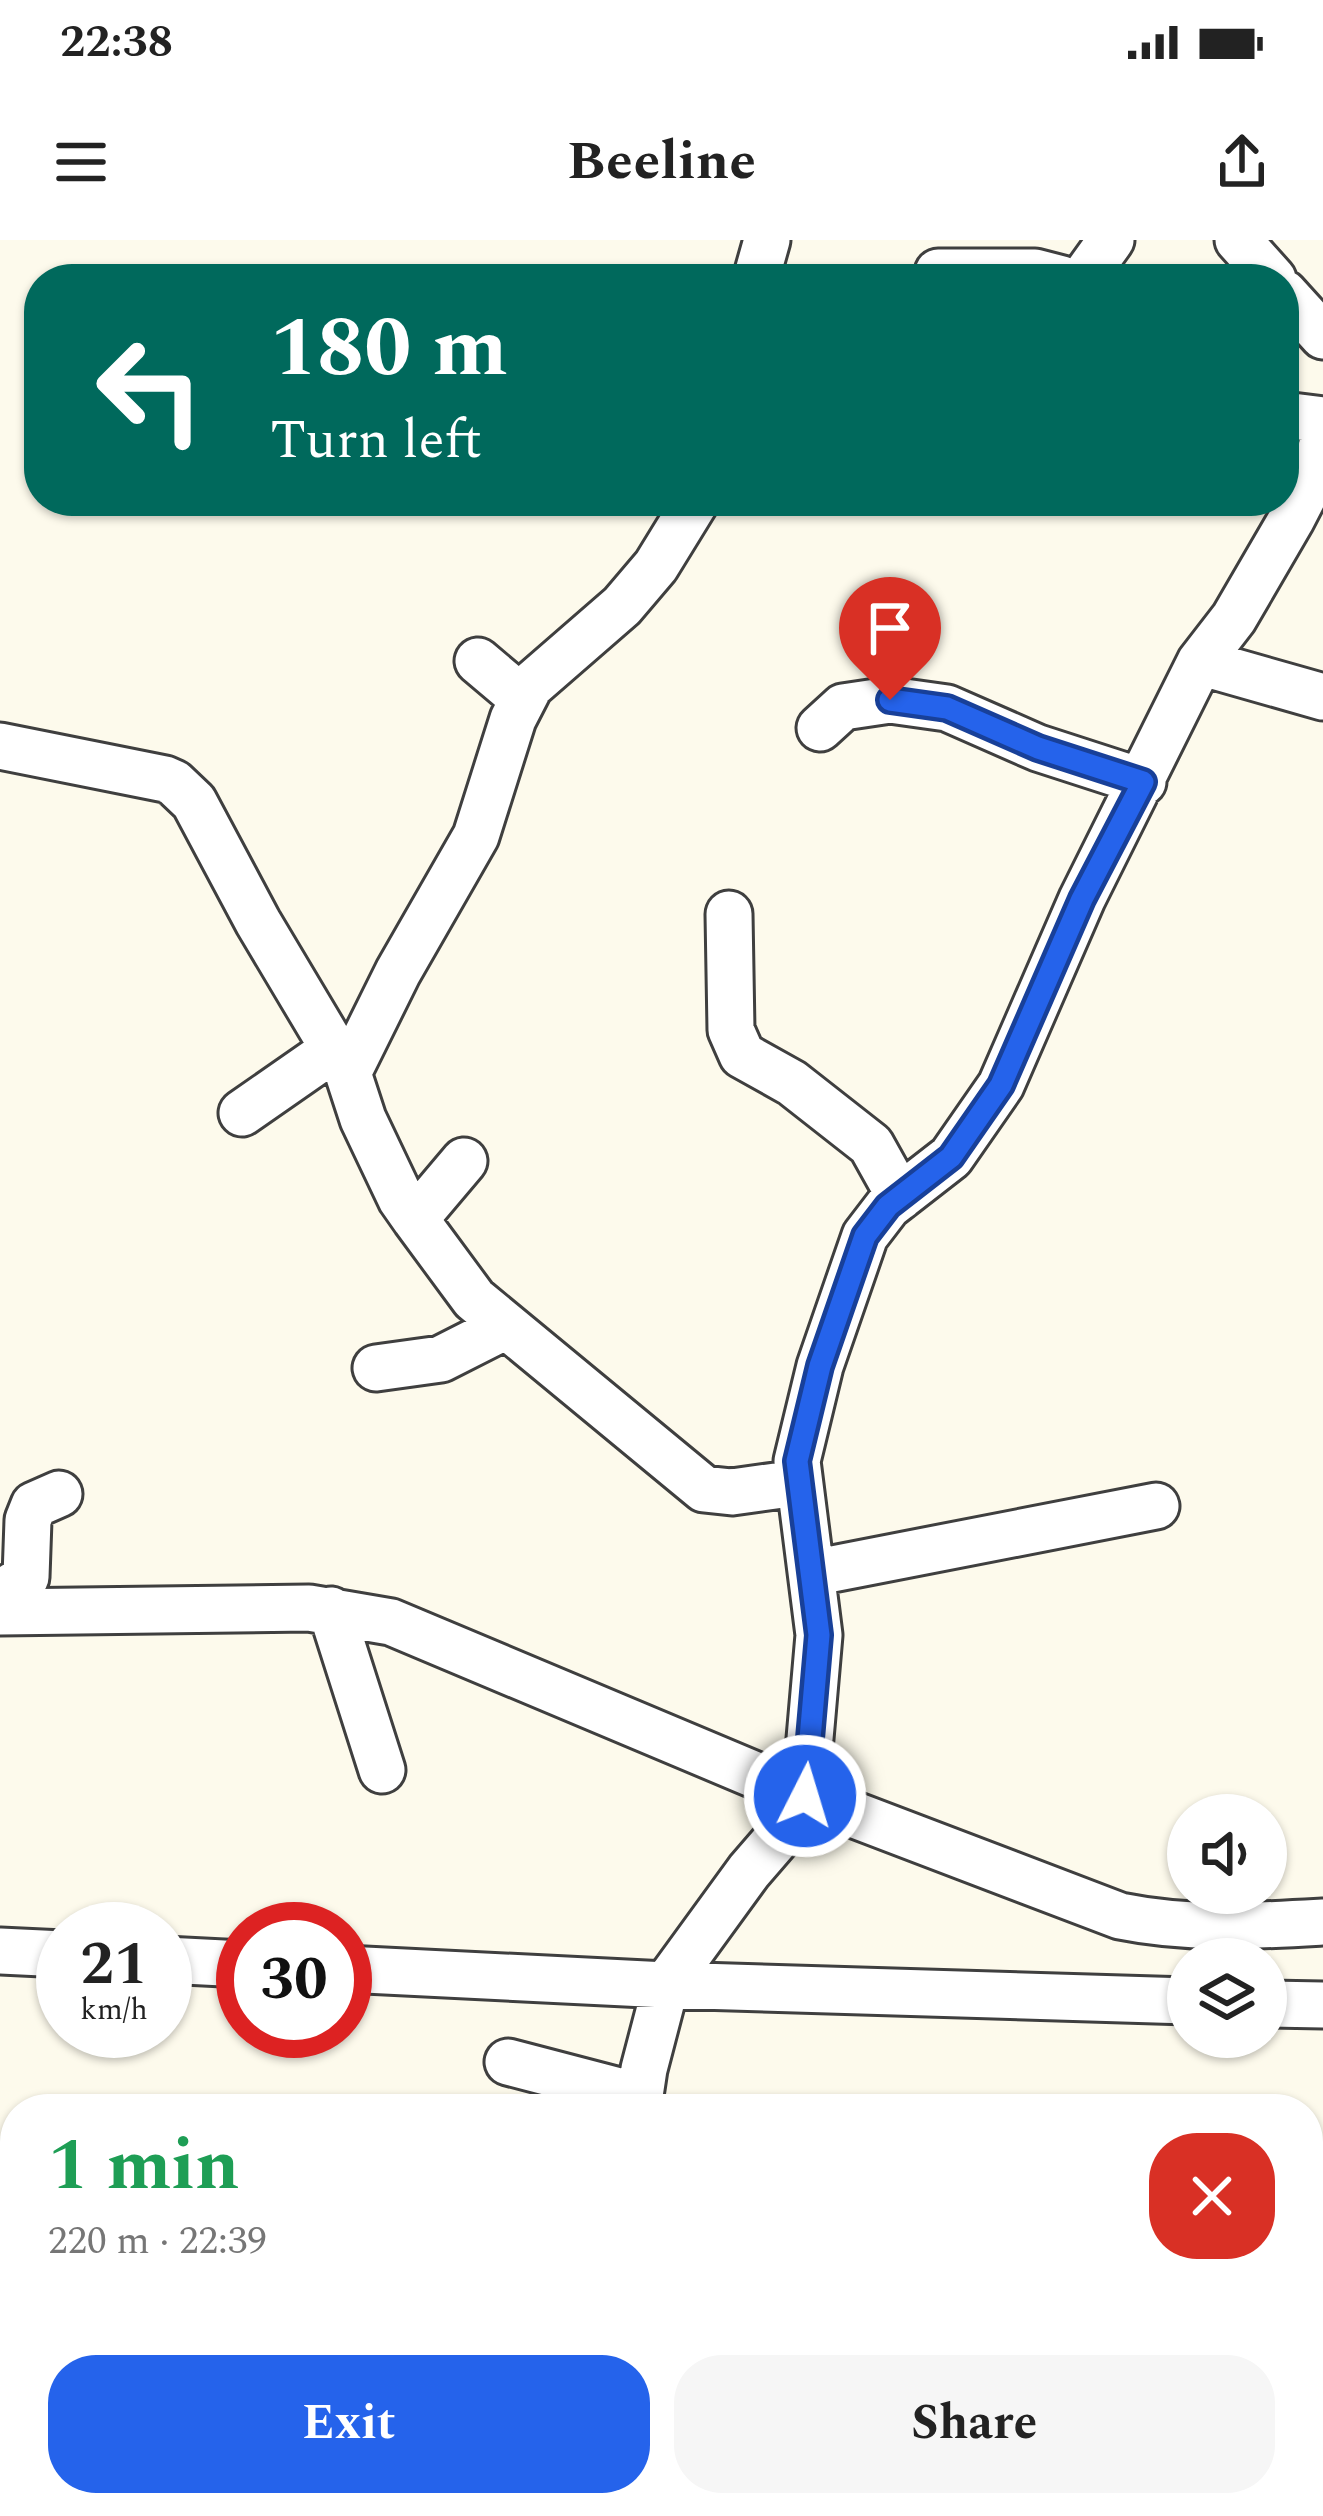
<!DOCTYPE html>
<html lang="en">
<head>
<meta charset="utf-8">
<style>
  body { margin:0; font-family:Spectral,serif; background:#f6f6f6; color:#222; height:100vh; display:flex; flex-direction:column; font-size:45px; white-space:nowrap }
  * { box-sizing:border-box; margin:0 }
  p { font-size:39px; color:#767676 }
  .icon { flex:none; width:66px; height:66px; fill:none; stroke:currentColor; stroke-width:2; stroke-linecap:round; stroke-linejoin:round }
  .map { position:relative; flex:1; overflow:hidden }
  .drawer { position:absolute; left:0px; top:1854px; width:1323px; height:423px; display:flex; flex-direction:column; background:#fff; border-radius:48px 48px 0 0; box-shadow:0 3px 9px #0004 }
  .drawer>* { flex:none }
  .banner { position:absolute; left:24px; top:24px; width:1275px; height:252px; border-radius:48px; box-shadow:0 3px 9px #0004; background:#00695c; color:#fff; overflow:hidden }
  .fabs { position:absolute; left:1167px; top:1554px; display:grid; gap:24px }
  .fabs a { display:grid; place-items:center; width:120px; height:120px; border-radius:50%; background:#fff; box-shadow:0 3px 9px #0004; font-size:60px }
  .speed { position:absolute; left:36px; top:1662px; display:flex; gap:24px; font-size:60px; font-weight:700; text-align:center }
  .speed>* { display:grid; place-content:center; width:156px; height:156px; border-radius:50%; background:#fff; box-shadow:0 3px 9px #0004; line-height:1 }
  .speed small { font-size:30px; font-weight:400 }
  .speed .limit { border:18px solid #d22; background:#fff; color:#111 }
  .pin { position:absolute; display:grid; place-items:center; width:102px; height:102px; color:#fff; margin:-123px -51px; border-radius:50% 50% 50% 0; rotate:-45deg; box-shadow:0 0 12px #0007 }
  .pin .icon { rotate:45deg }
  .me { position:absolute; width:132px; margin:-66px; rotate:5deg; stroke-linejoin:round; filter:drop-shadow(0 0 9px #0008) }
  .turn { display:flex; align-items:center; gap:42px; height:252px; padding:0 48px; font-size:54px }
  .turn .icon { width:156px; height:156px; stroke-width:2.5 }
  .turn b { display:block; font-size:84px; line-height:102px }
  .round { display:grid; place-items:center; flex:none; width:126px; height:126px; border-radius:48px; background:#f6f6f6 }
  .head { display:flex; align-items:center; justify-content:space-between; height:204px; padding:0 48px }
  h1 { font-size:72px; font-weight:700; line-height:90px; color:#1e9e55 }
  .cta { display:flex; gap:24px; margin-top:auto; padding:24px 48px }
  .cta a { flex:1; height:138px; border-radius:48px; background:#2563eb; color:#fff; font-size:48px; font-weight:700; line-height:138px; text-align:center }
  .cta a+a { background:#f6f6f6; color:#222 }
  .status { display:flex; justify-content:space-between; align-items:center; height:84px; padding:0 60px; background:#fff; direction:ltr }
  .status svg { height:33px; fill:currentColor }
  header { display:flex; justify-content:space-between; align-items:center; height:156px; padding:0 48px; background:#fff; font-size:54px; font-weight:700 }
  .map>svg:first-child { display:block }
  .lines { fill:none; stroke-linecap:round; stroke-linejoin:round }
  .minor-casing { stroke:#3f3f3f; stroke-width:51 }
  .minor { stroke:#fff; stroke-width:45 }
  .route-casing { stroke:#184099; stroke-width:30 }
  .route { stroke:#2563eb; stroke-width:21 }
</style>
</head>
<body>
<div class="status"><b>22:38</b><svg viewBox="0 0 49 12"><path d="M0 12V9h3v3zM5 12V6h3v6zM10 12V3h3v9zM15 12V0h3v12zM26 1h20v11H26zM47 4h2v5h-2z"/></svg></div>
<header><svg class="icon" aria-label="menu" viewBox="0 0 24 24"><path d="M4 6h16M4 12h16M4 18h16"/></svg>Beeline<svg class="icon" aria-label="share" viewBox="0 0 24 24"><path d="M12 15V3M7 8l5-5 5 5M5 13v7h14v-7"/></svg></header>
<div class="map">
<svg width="1323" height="2276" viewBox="0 0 1323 2276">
  <rect width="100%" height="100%" fill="#fdfaec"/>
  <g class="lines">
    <defs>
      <path id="minor" d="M1238,0L1273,39
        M938,32H1035L1062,39
        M756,39L767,0
        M1083,39L1111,0
        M1284,53L1323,96
        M1284,175L1323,180
        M478,421L523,459
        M1200,422L1323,457
        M820,488L843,467L890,460L947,468L1038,508L1143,542
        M0,506L165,539L174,543L194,562L258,682L348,833L363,879L401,959L415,979L474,1059L704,1249L732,1252L797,1243
        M729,674L731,790L742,815L792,843L871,905L900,957
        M348,833L398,732L476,596L513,479L530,446L622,366L656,326L696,261
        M242,873L334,809
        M415,979L464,921
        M376,1128L441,1119L506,1086
        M812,1333L1156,1266
        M0,1354L26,1337L28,1280L34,1265L59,1254
        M331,1370L382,1530
        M0,1372L309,1368L391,1382L805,1556L1120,1676C1189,1690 1253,1686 1323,1682
        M0,1711L63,1714
        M165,1720L243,1724
        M345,1729L666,1745L1188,1761
        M1266,1764L1323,1765
        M508,1822L638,1856
        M638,1869L644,1829L666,1745L749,1631L787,1587L805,1556L819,1395L797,1221L820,1126L865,996L888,966L951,917L1001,845L1082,659L1200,422L1234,378L1291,280L1317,230L1323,198
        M613,2262L617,2276"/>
    </defs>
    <!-- minor casing -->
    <use href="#minor" class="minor-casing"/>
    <!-- minor -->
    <use href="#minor" class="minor"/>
  </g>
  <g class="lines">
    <defs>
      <path id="route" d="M805,1556L819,1395L797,1221L820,1126L865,996L888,966L951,917L1001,845L1082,659L1143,542L1038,508L947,468L890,460"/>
    </defs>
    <!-- route casing -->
    <use href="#route" class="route-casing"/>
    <!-- route -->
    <use href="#route" class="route"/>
  </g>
</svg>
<div class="fabs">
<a><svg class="icon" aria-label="sound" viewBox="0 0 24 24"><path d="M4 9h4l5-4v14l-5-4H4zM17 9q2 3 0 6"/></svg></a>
<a><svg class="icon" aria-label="layers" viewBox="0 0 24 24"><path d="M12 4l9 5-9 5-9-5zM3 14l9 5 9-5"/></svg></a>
</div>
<div class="speed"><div>21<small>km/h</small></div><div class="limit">30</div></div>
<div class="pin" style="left:890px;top:460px;background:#d93025"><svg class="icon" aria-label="arrive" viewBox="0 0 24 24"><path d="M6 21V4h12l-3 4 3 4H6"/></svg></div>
<svg class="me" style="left:805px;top:1556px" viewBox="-20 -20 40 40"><circle r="17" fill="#2563eb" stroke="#fff" stroke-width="3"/><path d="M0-11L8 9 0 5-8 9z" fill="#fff"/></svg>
<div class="banner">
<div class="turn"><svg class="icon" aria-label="left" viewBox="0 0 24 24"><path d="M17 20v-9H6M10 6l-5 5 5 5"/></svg><div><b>180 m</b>Turn left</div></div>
</div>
<section class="drawer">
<div class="head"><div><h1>1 min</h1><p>220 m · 22:39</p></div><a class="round" style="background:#d93025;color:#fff"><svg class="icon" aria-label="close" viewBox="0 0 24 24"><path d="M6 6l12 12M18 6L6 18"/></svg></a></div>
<div class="cta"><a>Exit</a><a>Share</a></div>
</section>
</div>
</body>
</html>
